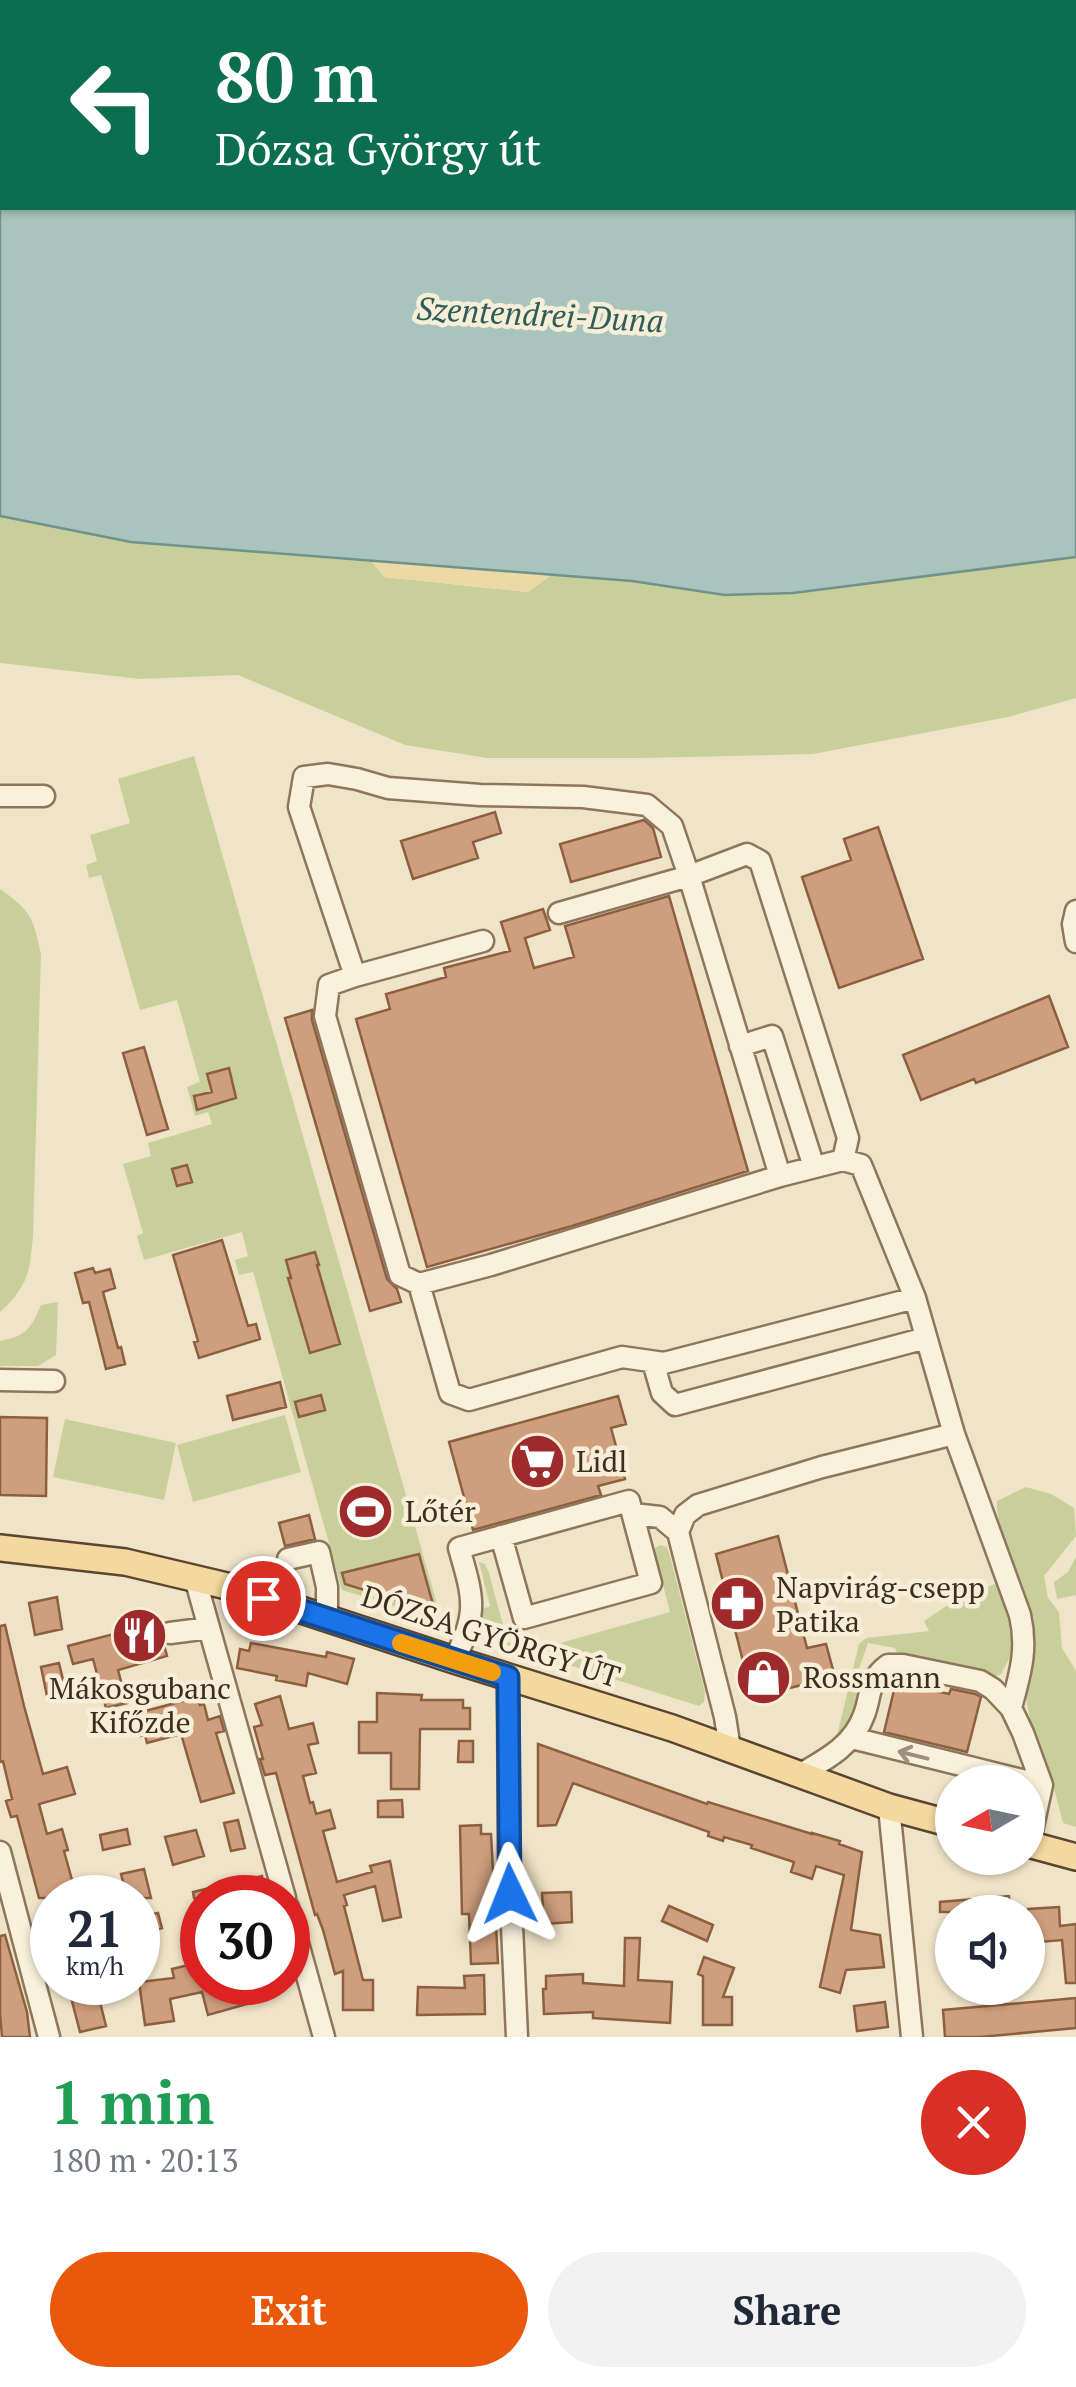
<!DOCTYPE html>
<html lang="en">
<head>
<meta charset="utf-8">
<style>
  body { margin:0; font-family:"PT Serif",serif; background:#f2f2f3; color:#1f2937; height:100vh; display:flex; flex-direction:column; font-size:38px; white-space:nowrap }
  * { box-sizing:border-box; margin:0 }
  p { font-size:32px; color:#747a83 }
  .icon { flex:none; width:55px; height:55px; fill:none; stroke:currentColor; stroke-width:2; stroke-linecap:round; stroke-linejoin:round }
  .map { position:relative; height:2037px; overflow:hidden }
  .details { display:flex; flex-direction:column; background:#fff; flex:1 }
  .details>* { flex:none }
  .top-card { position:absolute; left:0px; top:0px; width:1078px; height:210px; box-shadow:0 2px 8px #0004; background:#0b6e4f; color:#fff; overflow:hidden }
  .needle { width:65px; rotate:261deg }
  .fabs { position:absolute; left:935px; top:1765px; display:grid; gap:20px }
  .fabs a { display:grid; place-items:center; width:110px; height:110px; border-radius:50%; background:#fff; box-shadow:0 2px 8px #0004; font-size:50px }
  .speed { position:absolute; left:30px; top:1875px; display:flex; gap:20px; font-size:50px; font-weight:700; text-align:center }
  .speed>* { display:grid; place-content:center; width:130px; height:130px; border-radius:50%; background:#fff; box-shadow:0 2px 8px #0004; line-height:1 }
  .speed small { font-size:25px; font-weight:400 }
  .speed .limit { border:15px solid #d22; background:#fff; color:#111 }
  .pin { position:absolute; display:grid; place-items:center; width:85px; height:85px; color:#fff; margin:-42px; border:5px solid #fff; border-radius:50%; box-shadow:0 2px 10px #0007 }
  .me { position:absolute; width:110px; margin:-55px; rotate:358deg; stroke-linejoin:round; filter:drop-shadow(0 0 8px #0008) }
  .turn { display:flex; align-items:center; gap:35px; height:210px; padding:0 50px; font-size:45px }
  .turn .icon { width:130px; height:130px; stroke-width:2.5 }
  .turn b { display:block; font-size:70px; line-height:85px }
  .round { display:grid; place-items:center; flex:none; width:105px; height:105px; border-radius:52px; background:#f2f2f3 }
  .headline { display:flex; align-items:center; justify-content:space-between; height:170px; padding:0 50px }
  h1 { font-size:60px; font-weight:700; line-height:75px; color:#1e9e55 }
  .button { display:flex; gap:20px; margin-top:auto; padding:20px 50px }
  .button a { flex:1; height:115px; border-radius:60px; background:#ea580c; color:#fff; font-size:40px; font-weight:700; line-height:115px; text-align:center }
  .button a+a { background:#f2f2f3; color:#1f2937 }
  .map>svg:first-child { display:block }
  .green { fill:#c9cf9b }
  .sand { fill:#ecd9a5 }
  .water { fill:#a9c4bc; stroke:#6f938a; stroke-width:2.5 }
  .building { fill:#cf9f7d; stroke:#8d5f41; stroke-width:2.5 }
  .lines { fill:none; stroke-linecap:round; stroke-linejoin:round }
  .minor-casing { stroke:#8d765c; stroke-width:25 }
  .major-casing { stroke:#5b4430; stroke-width:30 }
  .minor { stroke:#faf1dc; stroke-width:20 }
  .major { stroke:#f3d9a0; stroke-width:25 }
  .oneway { stroke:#9c907e }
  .route-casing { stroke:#114b97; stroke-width:25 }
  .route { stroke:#1a73e8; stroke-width:18 }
  .slow { stroke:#f59e0b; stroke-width:18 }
  .labels { text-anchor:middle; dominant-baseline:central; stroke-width:9; stroke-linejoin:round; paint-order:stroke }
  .poi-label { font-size:30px; fill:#3d2e20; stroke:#f7eed8; text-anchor:start }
  .street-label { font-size:30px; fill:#3d2e20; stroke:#f7eed8 }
  .water-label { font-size:32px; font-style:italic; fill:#2f5d5a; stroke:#f7eed8 }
</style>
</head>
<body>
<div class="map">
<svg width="1076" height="2037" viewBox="0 0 1076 2037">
  <rect width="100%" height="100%" fill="#f0e4c8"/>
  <!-- green -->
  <path class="green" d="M796,0H1075L998,2H799Z
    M0,516L131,542L372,562L384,577L528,592L551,575L632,581L725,595L793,593L1076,557V698L1008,717L813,754L641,758H487L405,745L238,675L140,679L0,663Z
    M194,756L424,1558L439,1612L437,1619L342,1590L253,1272L239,1275L235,1260L248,1256L242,1232L144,1260L137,1236L143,1233L123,1164L151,1156L148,1143L212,1124L208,1112L195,1116L187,1087L200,1082L177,1000L140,1010L101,875L89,878L86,865L97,861L90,835L130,823L118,779Z
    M0,889C31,911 33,917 41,954L33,1236C30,1271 28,1287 0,1312Z
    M58,1302L56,1355L38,1366H0V1341C27,1336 31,1328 41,1305Z
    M285,1415L301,1472L193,1502L177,1445Z
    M65,1419L176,1443L164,1500L53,1477Z
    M1026,1487L1051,1494L1074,1508L1076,1536L1044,1576L1048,1598L1059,1612L1062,1648L1076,1671V1827L1063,1823L1051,1777L1032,1730L1016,1646L1001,1674L989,1679L899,1658L895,1648L868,1643L857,1675L869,1680L854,1725L834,1748L859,1644L866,1638L929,1631L924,1621C956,1599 975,1588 1013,1580C1014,1553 996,1531 997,1501Z
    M660,1545L667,1547L670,1556L705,1692L704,1702L699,1706L494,1641L487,1633L481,1610L490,1606L479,1562L485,1564L489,1573L508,1643L535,1639L539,1649L670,1612L655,1554V1548Z
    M1076,1557V1595L1057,1599L1054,1582L1068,1572Z"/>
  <!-- sand -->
  <path class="sand" d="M105,0H413L469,2H116Z
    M568,0H796L799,2H554Z
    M372,562L551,575L528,592L384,577Z"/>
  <!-- water -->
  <path class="water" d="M0,0H105L116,2H2V208H1075L1076,15V557L793,593L725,595L632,581L131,542L0,516Z"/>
  <!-- building -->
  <path class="building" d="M495,812L501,833L473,842L478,858L413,879L401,841Z
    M644,820L653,828L661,857L571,882L560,844Z
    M878,827L923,959L839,988L802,877L851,860L844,839Z
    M669,896L748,1171L572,1226L427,1267L356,1019L390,1009L386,994L446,977L444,968L510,951L501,922L543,909L550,930L525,938L534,968L574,957L565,926Z
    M1049,996L1068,1047L976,1083L974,1079L921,1100L903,1055Z
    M312,1010V1020L387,1279L397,1289L401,1302L370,1311L285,1018Z
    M144,1047L168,1129L147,1135L123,1053Z
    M229,1068L236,1098L197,1110L194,1096L212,1092L207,1074Z
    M187,1165L192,1182L177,1186L172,1169Z
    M222,1240L248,1326L256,1324L260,1339L199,1358L194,1342L198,1341L173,1255Z
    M315,1252L319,1265H317L340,1344L310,1353L288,1278H291L286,1260Z
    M93,1268L95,1273L110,1269L115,1288L103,1292L118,1348L121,1347L125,1364L106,1369L89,1302L83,1303L75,1273Z
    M280,1382L286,1407L233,1420L227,1396Z
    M321,1395L325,1410L299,1417L295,1402Z
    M618,1396L626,1424L611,1428L625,1479L598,1486L601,1495L473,1530L449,1442Z
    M0,1417L47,1418L46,1496L0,1495Z
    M309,1515L315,1539L285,1546L279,1523Z
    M778,1536L807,1648L826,1644L835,1677L752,1697L716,1554Z
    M419,1554L435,1612L345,1584L342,1573Z
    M57,1597L62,1629L35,1635L29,1603Z
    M156,1616L159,1626L157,1636L164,1645L167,1656L118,1670L127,1703L106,1708L93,1659L73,1664L68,1646L118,1633L116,1628Z
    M5,1625L24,1706L43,1774L67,1767L75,1794L39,1804L47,1834L62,1829L68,1850L64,1851L77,1898H39L17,1816L11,1817L6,1801L12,1799L3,1761L0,1762V1626Z
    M251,1643L326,1657L327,1652L354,1659L347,1684L308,1673L306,1686L276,1680L277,1676L237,1668L240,1649L249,1651Z
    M59,1663L67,1696L48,1701L41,1667Z
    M896,1682L949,1694L951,1689L975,1694L981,1697L967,1752L884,1732Z
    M377,1693L422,1695L421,1700H463V1708H470V1729H420L419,1789H391V1753H359V1722H377Z
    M280,1696L289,1729L313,1723L318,1743L308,1745L316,1773L303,1776L310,1803L313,1802L316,1814L330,1810L335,1828L323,1831L337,1882L372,1872L370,1866L390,1861L401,1917L383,1921L375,1886L344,1895L347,1905L344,1906L363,1980H373V2010H343V1971L335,1974L323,1930L317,1914L315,1915L276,1773L265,1775L260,1759H263L254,1727L262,1725L255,1704Z
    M198,1697L200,1705L204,1704L208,1720L220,1716L224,1731L216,1733L234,1793L201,1802L181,1734L147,1743L145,1735L140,1736L134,1714Z
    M459,1741H473V1762H458Z
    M538,1744L707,1804L708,1802L812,1834V1833L840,1841L839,1844L862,1852L851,1930L880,1935L884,1967L846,1970L840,1993L820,1987L844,1875L816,1866L812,1879L791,1872L794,1862L751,1848L752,1845L724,1837L723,1841L708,1836L709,1832L573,1783L556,1825L538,1826Z
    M402,1800L403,1817H378V1801Z
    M238,1820L245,1848L231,1851L224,1823Z
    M481,1825V1834H491L498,1963L471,1964L469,1914H462L460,1826Z
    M127,1829L130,1844L103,1850L100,1835Z
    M196,1830L204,1856L173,1865L165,1837Z
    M144,1869L151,1898H127L121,1874Z
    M262,1876L267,1898H194L193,1892Z
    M571,1892L572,1922L544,1924L542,1893Z
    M1009,1896L1010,1912H940V1902Z
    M669,1906L713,1925L707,1941L662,1921Z
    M1059,1907L1060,1926L1076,1924V1983H1066L1062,1940L1028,1943V1909Z
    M158,1913L162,1928L147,1932L143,1916Z
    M5,1935L27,2012L30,2037H2L0,2013V1936Z
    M625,1938H640L638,1980L672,1982L670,2023L593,2018V2012L544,2014L543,1989H546V1976L583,1974V1983L624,1986Z
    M704,1957L734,1968L723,1997H732V2025H703V1976L698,1974Z
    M193,1964L195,1977L202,1975V1982H261L265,1999L208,2015L202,1992L170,1999L174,2021L145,2025L139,1982L174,1978L172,1969Z
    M484,1975L485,2014L417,2015L418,1987L465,1988L464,1976Z
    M67,1982H95L106,2026L80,2032Z
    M1076,1998V2028L980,2037H945L943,2010Z
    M885,2002L888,2027L857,2031L854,2006Z"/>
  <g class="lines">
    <defs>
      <path id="minor" d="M0,796H44
        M1076,911L1073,924L1076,942
        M559,913L689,876L780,1176
        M483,941L355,976L329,985L325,1016L400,1275L419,1284L491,1265L780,1176L843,1160L861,1165L915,1298L954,1434L822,1467L698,1505L685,1515L678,1532
        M355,976L299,807L304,777L328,774L357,779L388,788L480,795L583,797L647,805L672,826L689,876L747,854L760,861L848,1138L843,1160
        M740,1046L772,1036L814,1167
        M419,1284L450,1393L469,1400L622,1357L664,1363L915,1298
        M653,1362L662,1393L675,1405L926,1338
        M0,1380L54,1381
        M954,1434L1020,1615C1028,1650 1020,1674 1011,1708
        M633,1514L660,1517L678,1532L725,1717L730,1749
        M288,1559L319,1552L327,1587V1618
        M195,1578L285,1898
        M170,1633L209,1628
        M454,1660C479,1613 473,1597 459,1548C515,1532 572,1517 629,1501L651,1583L524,1618L501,1536
        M508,1677L509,1859L517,2037
        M852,1738L1042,1785
        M799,1775C825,1760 853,1746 864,1715C872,1694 867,1681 888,1665H903L980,1681L993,1689L1011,1708L1023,1733L1042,1785L1029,1845
        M889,1807L912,2037
        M0,1852L49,2037
        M288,1907L324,2037"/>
      <path id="major" d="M0,1548L125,1562L231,1587L454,1660L672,1728L889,1807L952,1824
        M1028,1844L1076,1857"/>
    </defs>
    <!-- minor casing -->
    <use href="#minor" class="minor-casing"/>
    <!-- major casing -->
    <use href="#major" class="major-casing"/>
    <!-- minor -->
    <use href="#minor" class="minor"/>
    <!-- major -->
    <use href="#major" class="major"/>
  </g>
  <!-- one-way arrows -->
  <defs><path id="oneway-shaft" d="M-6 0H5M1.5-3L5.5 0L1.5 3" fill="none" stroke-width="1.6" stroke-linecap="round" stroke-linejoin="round" transform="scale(2.5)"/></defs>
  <use class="oneway" href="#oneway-shaft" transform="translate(913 1755) rotate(-166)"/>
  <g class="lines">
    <defs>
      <path id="route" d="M263,1598L508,1677L510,1894"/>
    </defs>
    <!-- route casing -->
    <use href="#route" class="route-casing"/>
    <!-- route -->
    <use href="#route" class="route"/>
    <!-- slow -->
    <path class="slow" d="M401,1643L492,1672"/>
  </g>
  <!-- icons -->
  <defs>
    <symbol id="supermarket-disc" viewBox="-11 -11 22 22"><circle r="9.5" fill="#9e2a2b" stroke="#f7eed8"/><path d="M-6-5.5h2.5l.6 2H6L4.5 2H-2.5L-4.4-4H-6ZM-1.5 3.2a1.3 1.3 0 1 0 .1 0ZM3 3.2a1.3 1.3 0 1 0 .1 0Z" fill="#fff"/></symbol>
    <symbol id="stadium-disc" viewBox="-11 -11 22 22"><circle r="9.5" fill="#9e2a2b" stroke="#f7eed8"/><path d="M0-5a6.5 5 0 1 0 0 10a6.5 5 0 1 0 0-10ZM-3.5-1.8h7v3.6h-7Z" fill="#fff"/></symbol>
    <symbol id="pharmacy-disc" viewBox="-11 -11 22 22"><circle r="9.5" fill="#9e2a2b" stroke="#f7eed8"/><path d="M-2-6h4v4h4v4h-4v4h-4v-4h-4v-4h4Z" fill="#fff"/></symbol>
    <symbol id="restaurant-disc" viewBox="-11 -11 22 22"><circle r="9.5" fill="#9e2a2b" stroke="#f7eed8"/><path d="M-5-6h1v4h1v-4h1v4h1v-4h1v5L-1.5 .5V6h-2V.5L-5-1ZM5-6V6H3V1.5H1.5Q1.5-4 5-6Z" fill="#fff"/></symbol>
    <symbol id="shop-disc" viewBox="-11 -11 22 22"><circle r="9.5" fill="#9e2a2b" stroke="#f7eed8"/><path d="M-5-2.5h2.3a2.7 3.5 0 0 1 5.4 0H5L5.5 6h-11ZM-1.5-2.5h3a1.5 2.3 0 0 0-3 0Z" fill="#fff"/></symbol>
  </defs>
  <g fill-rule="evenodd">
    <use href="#supermarket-disc" x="506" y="1430" width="63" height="63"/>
    <use href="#stadium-disc" x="334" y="1480" width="63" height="63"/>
    <use href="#pharmacy-disc" x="706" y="1572" width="63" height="63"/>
    <use href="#restaurant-disc" x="108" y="1604" width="63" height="63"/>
    <use href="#shop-disc" x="732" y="1646" width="63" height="63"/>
  </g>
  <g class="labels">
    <!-- poi labels -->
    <g class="poi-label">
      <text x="576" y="1461">Lidl</text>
      <text x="405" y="1511">Lőtér</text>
      <text x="776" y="1587">Napvirág-csepp<tspan x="776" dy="34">Patika</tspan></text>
      <text x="803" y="1677">Rossmann</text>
      <text x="140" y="1688" text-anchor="middle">Mákosgubanc<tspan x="140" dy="34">Kifőzde</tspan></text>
    </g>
    <!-- street labels -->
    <g class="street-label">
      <text transform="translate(491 1636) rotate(18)">DÓZSA GYÖRGY ÚT</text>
    </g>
    <!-- water labels -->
    <g class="water-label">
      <text transform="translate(540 314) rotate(3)">Szentendrei-Duna</text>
    </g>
  </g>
</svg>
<div class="fabs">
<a><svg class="needle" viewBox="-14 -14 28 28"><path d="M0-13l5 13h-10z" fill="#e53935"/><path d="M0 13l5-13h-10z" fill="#747a83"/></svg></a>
<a><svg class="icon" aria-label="sound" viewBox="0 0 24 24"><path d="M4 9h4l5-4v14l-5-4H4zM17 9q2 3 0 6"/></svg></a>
</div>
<div class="speed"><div>21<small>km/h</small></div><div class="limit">30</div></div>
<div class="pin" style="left:263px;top:1598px;background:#d93025"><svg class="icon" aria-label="arrive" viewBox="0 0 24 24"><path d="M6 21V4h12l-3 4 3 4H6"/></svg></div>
<svg class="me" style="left:510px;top:1894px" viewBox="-20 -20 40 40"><path d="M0-17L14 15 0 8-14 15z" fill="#1a73e8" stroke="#fff" stroke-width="4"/></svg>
<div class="top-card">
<div class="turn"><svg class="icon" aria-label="left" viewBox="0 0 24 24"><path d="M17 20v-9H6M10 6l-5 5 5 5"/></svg><div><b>80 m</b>Dózsa György út</div></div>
</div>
</div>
<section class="details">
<div class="headline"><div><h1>1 min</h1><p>180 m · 20:13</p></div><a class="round" style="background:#d93025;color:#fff"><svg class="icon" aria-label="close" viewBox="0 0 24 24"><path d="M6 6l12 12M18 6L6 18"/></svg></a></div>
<div class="button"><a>Exit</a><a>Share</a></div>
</section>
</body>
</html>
